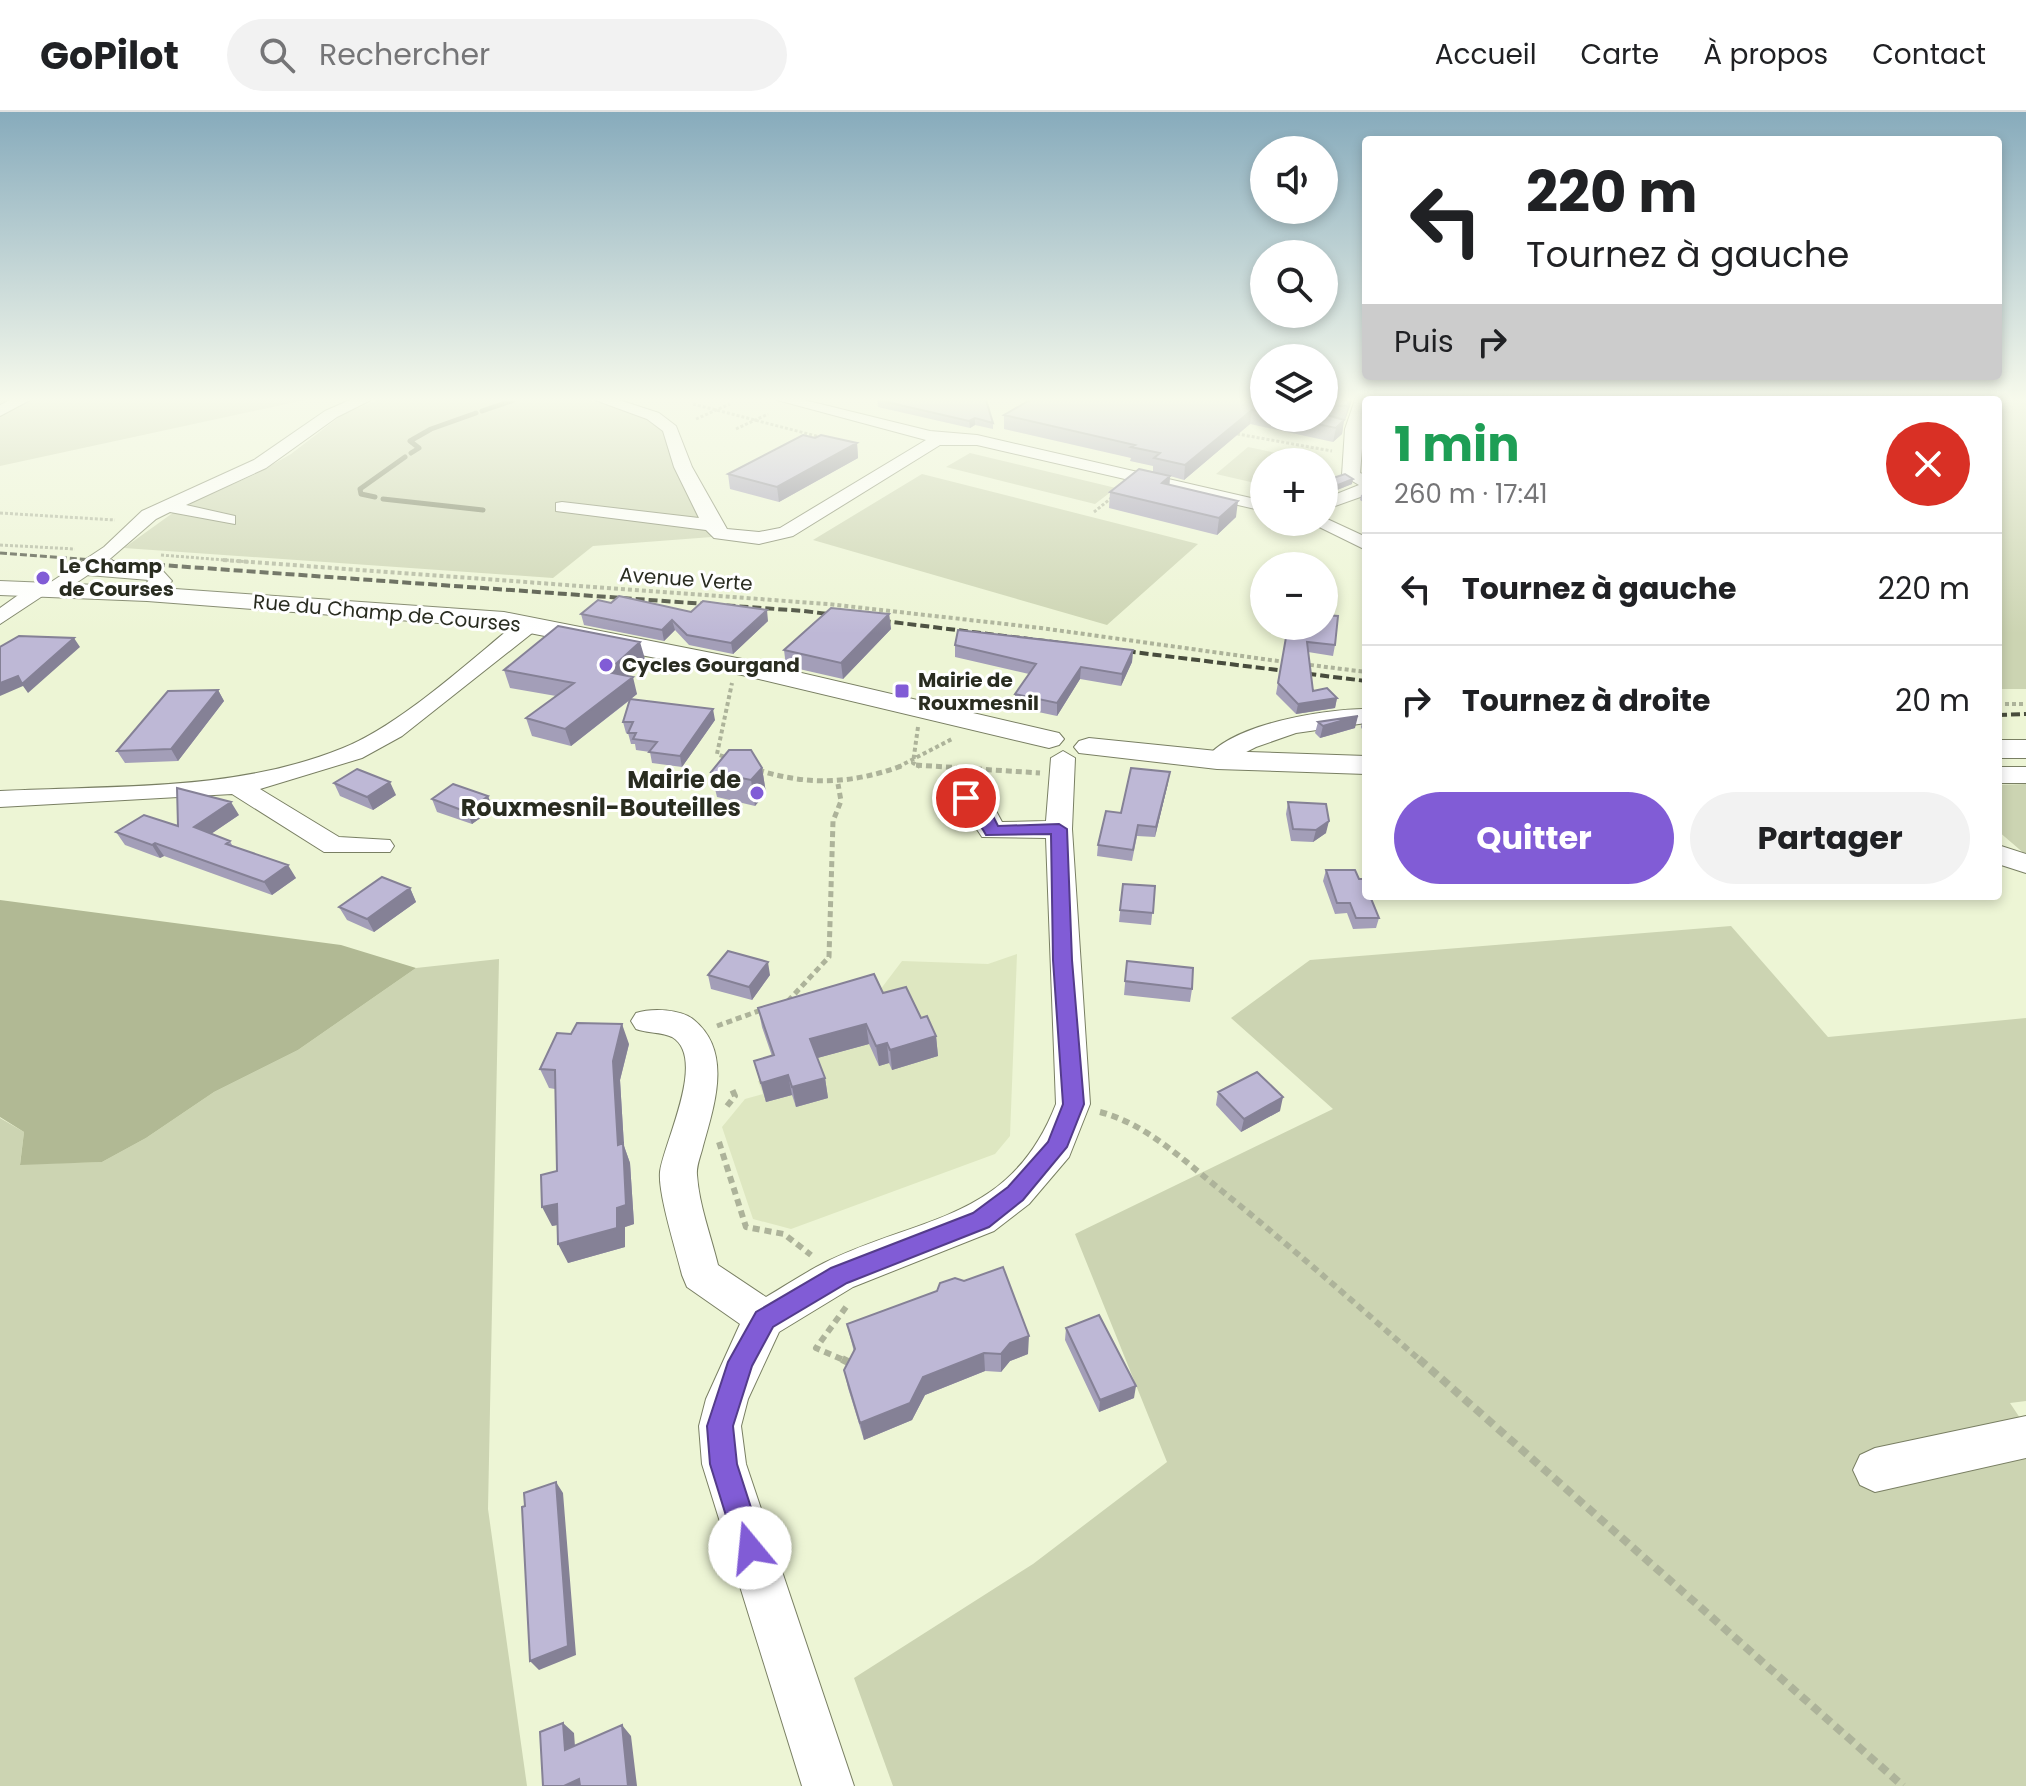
<!DOCTYPE html>
<html lang="fr">
<head>
<meta charset="utf-8">
<style>
  body { margin:0; font-family:Poppins,sans-serif; background:#f2f2f2; color:#202124; height:100vh; display:flex; flex-direction:column; font-size:30px; white-space:nowrap }
  * { box-sizing:border-box; margin:0 }
  p { font-size:26px; color:#757577 }
  .icon { flex:none; width:44px; height:44px; fill:none; stroke:currentColor; stroke-width:2; stroke-linecap:round; stroke-linejoin:round }
  .map { position:relative; flex:1; overflow:hidden }
  .sheet { position:absolute; left:1362px; top:284px; width:640px; height:504px; display:flex; flex-direction:column; background:#fff; border-radius:8px; box-shadow:0 4px 12px #0003 }
  .sheet>* { flex:none }
  .banner { position:absolute; left:1362px; top:24px; width:640px; height:244px; border-radius:8px; box-shadow:0 4px 12px #0003; background:#fff; color:#202124; overflow:hidden }
  .tools { position:absolute; left:1250px; top:24px; display:grid; gap:16px }
  .tools a { display:grid; place-items:center; width:88px; height:88px; border-radius:50%; background:#fff; box-shadow:0 4px 12px #0003; font-size:40px }
  .pin { position:absolute; display:grid; place-items:center; width:68px; height:68px; color:#fff; margin:-34px; border:4px solid #fff; border-radius:50%; box-shadow:0 2px 8px #0007 }
  .me { position:absolute; width:88px; margin:-44px; rotate:343deg; stroke-linejoin:round; filter:drop-shadow(0 0 6px #0008) }
  .turn { display:flex; align-items:center; gap:28px; height:168px; padding:0 32px; font-size:36px }
  .turn .icon { width:104px; height:104px; stroke-width:2.5 }
  .turn b { display:block; font-size:56px; line-height:68px }
  .then { display:flex; align-items:center; height:76px; padding:0 32px; background:#0003; gap:16px; font-size:30px }
  .round { display:grid; place-items:center; flex:none; width:84px; height:84px; border-radius:42px; background:#f2f2f2 }
  .head { display:flex; align-items:center; justify-content:space-between; height:136px; padding:0 32px }
  h1 { font-size:48px; font-weight:700; line-height:60px; color:#1e9e55 }
  .primary-button { display:flex; gap:16px; margin-top:auto; padding:16px 32px }
  .primary-button a { flex:1; height:92px; border-radius:48px; background:#815cd6; color:#fff; font-size:32px; font-weight:700; line-height:92px; text-align:center }
  .primary-button a+a { background:#f2f2f2; color:#202124 }
  ul { padding:0; list-style:none }
  li { display:flex; align-items:center; gap:24px; height:112px; padding:0 32px; border-top:2px solid #e0e0e0 }
  li div { flex:1 }
  li b { display:block; font-size:30px }
  li em { font-style:normal }
  header { display:flex; align-items:center; gap:48px; box-sizing:border-box; height:112px; padding:0 40px; background:#fff; border-bottom:2px solid #e0e0e0 }
  header strong { font-size:38px }
  nav { display:flex; gap:44px; margin-inline-start:auto; font-size:28px }
  .search { width:560px; height:72px; background:#f2f2f2; display:flex; align-items:center; gap:20px; box-sizing:border-box; padding:0 28px; border-radius:44px; color:#757577; font-size:30px }
  .map>svg:first-child { display:block }
  .built { fill:#dee7c1 }
  .green { fill:#ccd4b2 }
  .forest { fill:#b1b994 }
  .lines { fill:none; stroke-linecap:round; stroke-linejoin:round }
  .stream { stroke:#757c5f; stroke-width:5 }
  .minor-casing { stroke:#797f63; stroke-width:2 }
  .major-casing { stroke:#797f63; stroke-width:2 }
  .path-far4 { stroke:#adb39a; stroke-width:3; stroke-dasharray:3 2; stroke-linecap:butt }
  .path-far3 { stroke:#adb39a; stroke-width:4; stroke-dasharray:4 3; stroke-linecap:butt }
  .path-far2 { stroke:#adb39a; stroke-width:5; stroke-dasharray:6 4; stroke-linecap:butt }
  .path-far1 { stroke:#adb39a; stroke-width:6; stroke-dasharray:7 5; stroke-linecap:butt }
  .path { stroke:#adb39a; stroke-width:8; stroke-dasharray:9 6; stroke-linecap:butt }
  .minor { fill:#fff; fill-rule:evenodd }
  .major { fill:#fff; fill-rule:evenodd }
  .rail-far1 { stroke:#484c3d; stroke-width:3; stroke-dasharray:7 3; stroke-linecap:butt }
  .rail { stroke:#484c3d; stroke-width:4; stroke-dasharray:9 4; stroke-linecap:butt }
  .wall { fill:#a39eb8 }
  .shaded-wall { fill:#858196 }
  .building { fill:#beb8d6; stroke:#858196; stroke-width:2 }
  .route { fill:#815cd6; stroke:#543c8b; stroke-width:2 }
  .poi-dot { fill:#815cd6; stroke:#fff; stroke-width:3 }
  .labels { text-anchor:middle; dominant-baseline:central; stroke-width:6; stroke-linejoin:round; paint-order:stroke }
  .far-poi-label { font-size:20px; font-weight:bold; fill:#292c20; stroke:#fff; text-anchor:start }
  .far-street-label { font-size:20px; fill:#292c20; stroke:#fff }
  .poi-label { font-size:24px; font-weight:bold; fill:#292c20; stroke:#fff; text-anchor:end }
</style>
</head>
<body>
<header>
<strong>GoPilot</strong>
<div class="search"><svg class="icon" aria-label="search" viewBox="0 0 24 24"><circle cx="10" cy="10" r="6"/><path d="M15 15l6 6"/></svg>Rechercher</div>
<nav><a>Accueil</a><a>Carte</a><a>À propos</a><a>Contact</a></nav>
</header>
<div class="map">
<svg width="2026" height="1674" viewBox="0 0 2026 1674">
  <rect width="100%" height="100%" fill="#edf5d5"/>
  <!-- built -->
  <path class="built" d="M1017,842L1010,1024L995,1042L791,1117L753,1107L722,1015L745,987L763,982L758,969L778,963L762,915L877,882L902,849L988,852Z"/>
  <!-- green -->
  <path class="green" d="M0,288H305L0,354Z
    M378,288H589L646,304L667,317L676,355L712,425L593,434L553,466L124,436L181,395L256,362L291,342L343,302Z
    M1458,288H2026V577H1998V288Z
    M1248,335L1286,343L1278,350H1264V363L1255,371L1216,362Z
    M970,341L1116,376L1095,392L946,355Z
    M922,362L1198,432L1107,513L813,428Z
    M2026,672V743L1998,719V673Z
    M1731,814L1828,925L2026,906V1289L2010,1291L2026,1315V1674H893L854,1566L1033,1452L1167,1350L1075,1122L1333,997L1231,906L1310,848Z
    M499,847L488,1397L527,1674H0V1006L24,1020L20,1052L102,1050L146,1026L214,980L298,938L416,856Z"/>
  <!-- forest -->
  <path class="forest" d="M0,788L341,833L416,856L298,938L214,980L146,1026L102,1050L20,1053L24,1020L0,1005Z"/>
  <g class="lines">
    <!-- stream -->
    <path class="stream" d="M482,299L514,288
      M411,341L419,336L410,329L431,317L476,301
      M375,385L361,382L360,377L405,345
      M383,387L483,398"/>
    <defs>
      <path id="minor" d="M10,288H30L0,304V293Z
        M350,288H371L337,305L266,356L186,393L235,404V412L170,400L156,407L104,452L162,458L172,469L154,486H140L137,482L149,468L88,463L58,483H44L0,512V496L31,474H45L104,435L142,399L254,348L325,299Z
        M595,288H619L659,301L676,314L692,355L727,417L759,420L780,416L926,328L777,288H804L930,319L977,323L1264,389V399L977,333H940L793,424L759,432L714,426L706,418L556,399V391L562,390L699,406L674,355L663,319L647,307Z
        M1355,288H1371H1366L1360,361L1366,363V383L1324,398V387L1359,373L1342,363L1345,317Z
        M1325,406L1366,425V438L1309,410H1324Z
        M528,507L539,513L536,518L402,624L362,646L260,677L339,725L390,728L394,734L390,740H324L232,682L0,695V679C114,673 235,680 343,636C402,612 469,549 520,508Z
        M1366,597V611L1296,621L1256,635L1217,655L1205,648C1229,612 1325,597 1366,597Z
        M1063,639L1075,646L1072,717L1090,992L1069,1045L1029,1092L994,1119L853,1175L779,1220L748,1287L741,1314L746,1352L854,1674H802L702,1352L699,1314L706,1287L740,1212L687,1175L682,1163C676,1138 658,1082 660,1060C663,1032 708,946 672,925C662,920 646,921 636,917L631,909L636,901C652,896 681,897 694,908C733,940 714,994 703,1034C701,1043 696,1054 697,1063C699,1093 711,1124 718,1153L766,1185C785,1174 804,1161 824,1151C921,1103 1010,1110 1056,992L1046,726L982,725C973,710 963,701 953,686L960,677H978L982,682L979,686L995,697L1002,710L1046,709L1051,646Z
        M1998,655H2026V671H1998Z
        M1998,733L2026,742V761L1998,752Z
        M2026,1304V1346L1875,1380L1860,1373L1853,1358L1860,1343L1875,1336Z"/>
      <path id="major" d="M0,469L147,475L504,500L742,547L1059,621L1064,627L1059,633L1049,636L742,563L504,516L147,489L0,483Z
        M1089,626L1217,639L1366,644V662L1217,657L1079,641L1074,635L1079,629Z
        M1998,628H2026V646H1998Z"/>
    </defs>
    <!-- minor casing -->
    <use href="#minor" class="minor-casing"/>
    <!-- major casing -->
    <use href="#major" class="major-casing"/>
    <!-- path-far4 -->
    <path class="path-far4" d="M693,292L824,326
      M696,307L730,292
      M736,317L768,302
      M1232,321L1332,339
      M1094,400L1115,383
      M0,401L115,408
      M0,433L75,437
      M161,443L250,450"/>
    <!-- path-far3 -->
    <path class="path-far3" d="M223,448L828,492L1041,516L1285,550
      M1303,552L1366,560
      M1998,592H2026
      M918,615L913,651L920,655
      M730,647L717,642L732,571
      M898,655L952,627"/>
    <!-- path-far2 -->
    <path class="path-far2" d="M916,653L1040,661
      M758,658C809,674 853,672 904,653
      M788,889L829,845L833,709L841,689L838,672
      M717,914L764,897"/>
    <!-- path-far1 -->
    <path class="path-far1" d="M727,994L735,984L731,975
      M1100,1000C1147,1012 1184,1049 1222,1079C1290,1134 1356,1192 1421,1249
      M719,1030L746,1115L784,1122L811,1143
      M846,1195L816,1236L846,1249"/>
    <!-- path -->
    <path class="path" d="M842,1247L852,1252
      M1419,1247L1903,1674"/>
    <!-- minor -->
    <use href="#minor" class="minor"/>
    <!-- major -->
    <use href="#major" class="major"/>
    <!-- rail-far1 -->
    <path class="rail-far1" d="M0,441L119,450"/>
    <!-- rail -->
    <path class="rail" d="M91,448L804,499L1366,569
      M1998,603L2026,602"/>
  </g>
  <!-- wall -->
  <path class="wall" d="M877,288H986L993,311V317L975,313L970,316L878,295Z
    M1324,288H1352L1345,308H1342H1344L1342,322L1333,330L1250,312L1184,368L1170,364L1169,373L1236,405L1217,423L1109,396L1110,380L1153,360V354L1130,349L1131,346L1004,317V303L1264,291V306H1324Z
    M815,326L857,331L858,346L779,390L730,377L728,362Z
    M1327,368L1352,372L1337,378L1326,373Z
    M1366,381V392L1360,388L1361,383Z
    M611,491L691,500L768,509L733,542L689,533L675,518L664,529L584,513L581,502Z
    M889,502L891,517L843,567L786,554L784,538Z
    M1288,514L1335,533L1333,544L1308,540L1313,579L1337,586L1335,596L1296,602L1276,582Z
    M955,533L1133,538L1132,550L1121,574L1080,567L1057,604L1015,595V582L1029,562L955,545Z
    M645,547L627,564L637,582L631,587L715,608L682,655L652,651L650,640L636,638L635,632H631L628,621H626L623,610L630,588L571,634L532,624L526,606L556,584L510,576L504,558Z
    M218,578L224,589L178,649L125,651L117,639Z
    M1364,602H1366V626L1361,615Z
    M1318,610L1355,616L1320,626L1315,621Z
    M762,656L766,681L755,694L717,685L711,660Z
    M334,671L396,683L373,698L340,684Z
    M1168,671L1155,725L1137,724L1132,749L1097,744L1098,733L1121,701Z
    M488,684L493,697L472,712L437,700L432,687Z
    M1288,690L1326,721L1313,730L1291,729L1286,702Z
    M239,703L211,722L230,729L233,735L296,766L272,783L164,744L160,746L125,733L116,720L178,714Z
    M1326,758L1359,767L1379,806L1376,816L1353,817L1347,801L1335,802L1323,769Z
    M1123,772L1155,774L1151,813L1119,810Z
    M410,776L416,790L374,820L347,808L339,795Z
    M1127,849L1192,877L1190,890L1124,883Z
    M708,863H770L752,888L711,877Z
    M883,881L921,906L936,924L938,944L892,958L889,951L879,954L869,932L817,946L825,966L828,986L796,995L792,983L766,990L754,949L772,944L762,915L758,896Z
    M629,932L620,968L624,1034L630,1051L634,1112L625,1115V1135L568,1151L558,1113L552,1114L557,1059L555,977L549,976L540,957Z
    M1218,980L1280,999L1241,1020L1216,993Z
    M964,1169L1028,1242L1010,1249L1001,1260L985,1259L925,1283L912,1308L864,1328L848,1276L844,1258L854,1240L847,1212Z
    M1066,1216L1134,1286L1099,1300L1065,1228Z"/>
  <!-- shaded-wall -->
  <path class="shaded-wall" d="M1350,288H1352L1345,308L1348,294Z
    M1252,298L1250,312L1184,368L1185,353Z
    M975,306V313L970,316L969,309Z
    M1344,308L1342,322L1333,330L1336,316Z
    M857,331L858,346L779,390L777,375Z
    M1170,364L1169,380L1162,371Z
    M1353,367L1352,372L1337,378L1338,373Z
    M1238,389L1236,405L1217,423L1219,406Z
    M767,498L768,509L733,542L731,531Z
    M889,502L891,517L843,567L841,551Z
    M672,508L675,518L664,529L662,518Z
    M74,526L80,535L28,581L23,574L0,584V571Z
    M640,530L645,547L612,577L607,560Z
    M1133,538L1132,550L1121,574L1122,562Z
    M1081,555L1080,567L1057,604V591Z
    M633,565L637,582L571,634L565,617Z
    M218,578L224,589L178,649L171,637Z
    M1337,586L1335,596L1296,602L1298,592Z
    M713,597L715,608L682,655L680,644Z
    M1358,604L1355,616L1320,626L1323,614Z
    M762,656L766,681L755,694L751,668Z
    M1170,660L1168,671L1155,725L1156,715Z
    M390,670L396,683L373,698L367,685Z
    M488,684L493,697L472,712L467,700Z
    M231,690L239,703L202,728L194,715Z
    M1329,709L1326,721L1313,730L1316,718Z
    M155,731L164,744L160,746L152,733Z
    M288,753L296,766L272,783L264,770Z
    M410,776L416,790L374,820L367,807Z
    M768,850L770,863L752,888L749,875Z
    M622,912L629,932L620,968L624,1034L630,1051L634,1112L625,1115V1135L568,1151L558,1132L617,1096L618,1033L613,949Z
    M866,912L869,932L814,947L810,927Z
    M936,924L938,944L892,958L890,938Z
    M887,931L889,951L879,954L876,934Z
    M788,963L792,983L766,990L761,971Z
    M825,966L828,986L796,995L792,975Z
    M1283,985L1280,999L1241,1020L1244,1007Z
    M557,1092L566,1111L552,1114L542,1095Z
    M1029,1224L1028,1242L1010,1249L1001,1260V1242L1010,1231Z
    M984,1241L985,1259L925,1283L912,1308L864,1328L860,1311L923,1265Z
    M1136,1274L1134,1286L1099,1300L1100,1288Z
    M556,1370L563,1381L576,1543L539,1558L530,1549Z
    M563,1611L574,1621L576,1648L565,1638Z
    M622,1613L631,1624L637,1674H628Z
    M579,1667L587,1674H564Z"/>
  <!-- building -->
  <path class="building" d="M878,288H986L993,311L975,306L969,309Z
    M1030,288H1253L1264,291V301L1252,298L1185,353L1154,346L1160,341L1131,335L1135,333L1004,303Z
    M1324,288H1350L1348,294L1324,293Z
    M1324,302L1344,308L1336,316L1288,306H1324Z
    M803,323L815,326L821,323L857,331L777,375L728,362Z
    M1139,357L1170,364L1162,371L1238,389L1219,406L1110,380Z
    M1345,362L1353,367L1338,373L1327,368Z
    M619,484L691,500L703,489L767,498L731,531L687,523L672,508L662,518L581,502L598,488L611,491Z
    M831,496L889,502L841,551L784,538Z
    M1324,503L1338,504L1335,533L1307,530L1313,579L1327,576L1337,586L1298,592L1278,571L1288,514H1324Z
    M558,514L640,530L607,560L633,565L565,617L526,606L574,571L504,558Z
    M958,518L1133,538L1122,562L1081,555L1057,591L1015,582L1036,552L955,533Z
    M19,524L74,526L22,572L18,564L0,571V535Z
    M218,578L171,637L117,639L168,579Z
    M630,587L713,597L680,644L649,640L657,630L633,627L636,621H628L633,610H623Z
    M1358,604L1323,614L1318,610Z
    M729,638H751L762,656L751,668L711,660Z
    M1131,656L1170,660L1156,715L1138,713L1133,738L1098,733L1106,699L1121,701Z
    M357,657L390,670L367,685L334,671Z
    M453,672L488,684L467,700L432,687Z
    M177,676L231,690L194,715L230,729L226,732L288,753L264,770L155,731L152,733L116,720L144,703L178,714Z
    M1288,690L1326,692L1329,709L1316,718L1293,717Z
    M1326,758H1355L1359,767H1363L1366,775V784H1370L1379,806H1356L1350,791H1337Z
    M382,765L410,776L367,807L339,795Z
    M1123,772L1155,774L1153,801L1120,798Z
    M728,839L768,850L749,875L708,863Z
    M1127,849L1193,856L1192,877L1125,869Z
    M874,862L883,881L906,875L921,906L927,904L936,924L890,938L887,931L876,934L866,912L810,927L825,966L792,975L788,963L761,971L754,949L774,943L758,896Z
    M577,911L622,912L613,949L618,1033L623,1031L626,1093L617,1096V1116L558,1132L557,1092L542,1095L541,1063L557,1059L555,958L540,957L557,921L571,922Z
    M1257,960L1283,985L1244,1007L1218,980Z
    M1003,1155L1029,1224L1010,1231L1001,1242L984,1241L923,1265L910,1291L860,1311L844,1258L855,1237L847,1212L937,1179L940,1171L955,1166L964,1169Z
    M1099,1203L1136,1274L1100,1288L1066,1216Z
    M556,1370L568,1534L530,1549L522,1395L525,1394L524,1381Z
    M563,1611L565,1638L622,1613L628,1674H580L579,1667L564,1674H543L540,1620Z"/>
  <!-- sky -->
  <linearGradient id="sky" x2="0" y2="1"><stop stop-color="#87abbc"/><stop offset="0.55" stop-color="#f7faec"/><stop offset="1" stop-color="#f7faec" stop-opacity="0"/></linearGradient>
  <rect width="2026" height="522" fill="url(#sky)"/>
  <!-- route -->
  <path class="route" d="M966,681L991,700L998,714L1059,712L1067,717L1072,848L1084,992L1067,1035L1023,1088L989,1115L847,1171L773,1215L752,1254L733,1314L737,1352L764,1436L759,1445L750,1450L740,1445L736,1436L710,1352L707,1314L728,1250L756,1200L831,1156L973,1101L1008,1075L1048,1030L1063,992L1053,848L1051,722L986,723C978,708 968,700 958,686Z"/>
  <!-- markers -->
  <g class="poi-dot">
    <circle cx="43" cy="466" r="8"/>
    <circle cx="606" cy="553" r="8"/>
    <rect x="894" y="571" width="16" height="16" rx="4"/>
    <circle cx="757" cy="681" r="8"/>
  </g>
  <g class="labels">
    <!-- far-poi labels -->
    <g class="far-poi-label">
      <text x="59" y="454">Le Champ<tspan x="59" dy="23">de Courses</tspan></text>
      <text x="622" y="553">Cycles Gourgand</text>
      <text x="918" y="568">Mairie de<tspan x="918" dy="23">Rouxmesnil</tspan></text>
    </g>
    <!-- far-street labels -->
    <g class="far-street-label">
      <text transform="translate(686 467) rotate(4)">Avenue Verte</text>
      <text transform="translate(387 501) rotate(5)">Rue du Champ de Courses</text>
    </g>
    <!-- poi labels -->
    <g class="poi-label">
      <text x="741" y="667">Mairie de<tspan x="741" dy="28">Rouxmesnil-Bouteilles</tspan></text>
    </g>
  </g>
</svg>
<div class="tools">
<a><svg class="icon" aria-label="sound" viewBox="0 0 24 24"><path d="M4 9h4l5-4v14l-5-4H4zM17 9q2 3 0 6"/></svg></a>
<a><svg class="icon" aria-label="search" viewBox="0 0 24 24"><circle cx="10" cy="10" r="6"/><path d="M15 15l6 6"/></svg></a>
<a><svg class="icon" aria-label="layers" viewBox="0 0 24 24"><path d="M12 4l9 5-9 5-9-5zM3 14l9 5 9-5"/></svg></a>
<a>+</a>
<a>−</a>
</div>
<div class="pin" style="left:966px;top:686px;background:#d93025"><svg class="icon" aria-label="arrive" viewBox="0 0 24 24"><path d="M6 21V4h12l-3 4 3 4H6"/></svg></div>
<svg class="me" style="left:750px;top:1436px" viewBox="-20 -20 40 40"><circle r="19" fill="#fff"/><path d="M0-13L10 11 0 6-10 11z" fill="#815cd6"/></svg>
<div class="banner">
<div class="turn"><svg class="icon" aria-label="left" viewBox="0 0 24 24"><path d="M17 20v-9H6M10 6l-5 5 5 5"/></svg><div><b>220 m</b>Tournez à gauche</div></div>
<div class="then">Puis<svg class="icon" aria-label="right" viewBox="0 0 24 24"><path d="M7 20v-9h11M14 6l5 5-5 5"/></svg></div>
</div>
<section class="sheet">
<div class="head"><div><h1>1 min</h1><p>260 m · 17:41</p></div><a class="round" style="background:#d93025;color:#fff"><svg class="icon" aria-label="close" viewBox="0 0 24 24"><path d="M6 6l12 12M18 6L6 18"/></svg></a></div>
<ul>
<li><svg class="icon" aria-label="left" viewBox="0 0 24 24"><path d="M17 20v-9H6M10 6l-5 5 5 5"/></svg><div><b>Tournez à gauche</b></div><em>220 m</em></li>
<li><svg class="icon" aria-label="right" viewBox="0 0 24 24"><path d="M7 20v-9h11M14 6l5 5-5 5"/></svg><div><b>Tournez à droite</b></div><em>20 m</em></li>
</ul>
<div class="primary-button"><a>Quitter</a><a>Partager</a></div>
</section>
</div>
</body>
</html>
